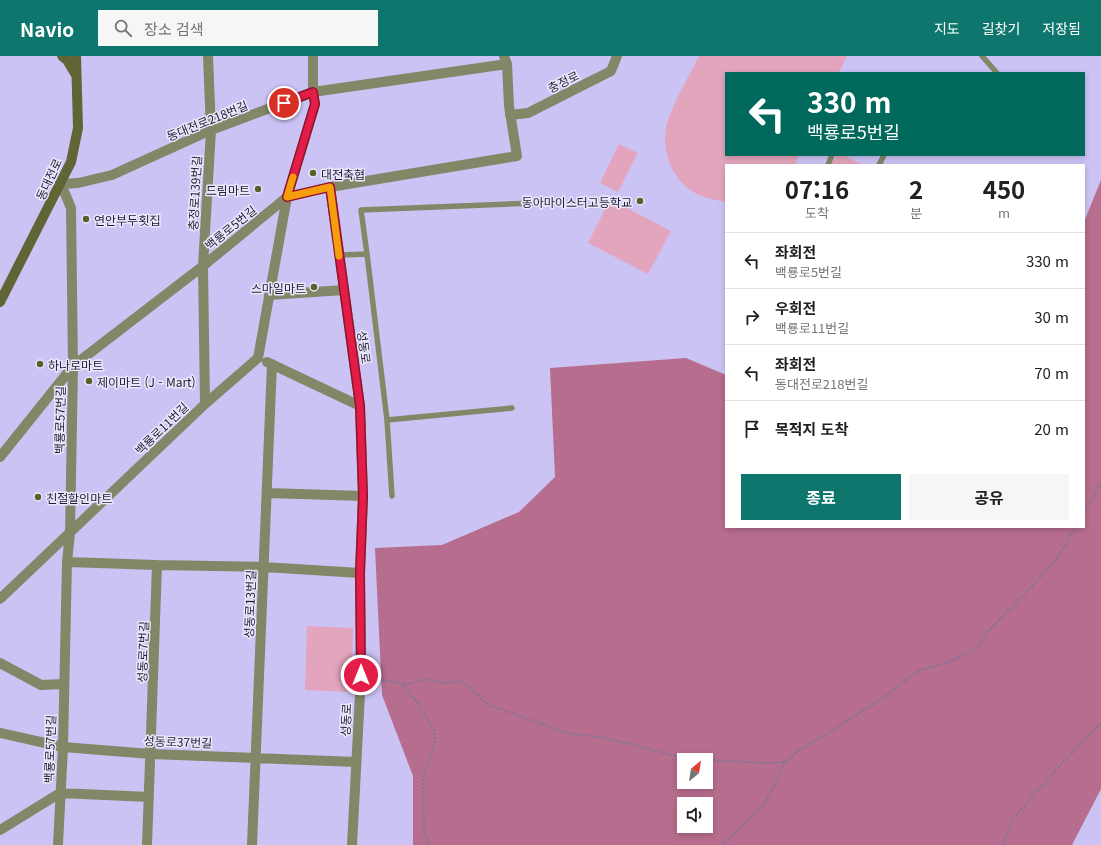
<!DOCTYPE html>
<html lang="ko">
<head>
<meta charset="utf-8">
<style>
  body { margin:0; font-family:Georgia,"Noto Sans KR",serif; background:#f6f6f6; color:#202124; height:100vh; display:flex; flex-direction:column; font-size:15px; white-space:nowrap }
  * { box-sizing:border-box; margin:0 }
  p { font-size:13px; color:#757577 }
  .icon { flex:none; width:22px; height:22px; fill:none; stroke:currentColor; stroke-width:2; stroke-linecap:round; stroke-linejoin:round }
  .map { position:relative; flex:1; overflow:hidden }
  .panel { position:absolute; left:725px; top:108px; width:360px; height:364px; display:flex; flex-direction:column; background:#fff; border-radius:0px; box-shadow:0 2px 6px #0003 }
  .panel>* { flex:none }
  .hud { position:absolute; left:725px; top:16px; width:360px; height:84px; border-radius:0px; box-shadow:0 2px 6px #0003; background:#00695c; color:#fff; overflow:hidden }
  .needle { width:26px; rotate:30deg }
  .fabs { position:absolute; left:677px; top:697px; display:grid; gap:8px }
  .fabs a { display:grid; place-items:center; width:36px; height:36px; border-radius:0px; background:#fff; box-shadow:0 2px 6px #0003; font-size:20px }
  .pin { position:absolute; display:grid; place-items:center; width:34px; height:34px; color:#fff; margin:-17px; border:2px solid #fff; border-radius:50%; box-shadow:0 1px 4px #0007 }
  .me { position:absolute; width:44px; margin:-22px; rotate:0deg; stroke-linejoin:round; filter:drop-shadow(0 0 3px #0008) }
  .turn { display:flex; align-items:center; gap:14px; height:84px; padding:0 16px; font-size:18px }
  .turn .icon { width:52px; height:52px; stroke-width:2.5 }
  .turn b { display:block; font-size:28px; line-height:34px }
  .eta { display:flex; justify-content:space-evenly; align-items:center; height:68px; text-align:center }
  .eta b { font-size:24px; font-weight:700; line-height:28px }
  .primary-button { display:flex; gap:8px; margin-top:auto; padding:8px 16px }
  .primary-button a { flex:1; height:46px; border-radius:0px; background:#0f766e; color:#fff; font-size:16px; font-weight:700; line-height:46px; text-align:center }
  .primary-button a+a { background:#f6f6f6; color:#202124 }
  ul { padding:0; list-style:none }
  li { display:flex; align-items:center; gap:12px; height:56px; padding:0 16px; border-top:1px solid #e0e0e0 }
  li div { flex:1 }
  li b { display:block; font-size:15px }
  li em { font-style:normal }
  header { display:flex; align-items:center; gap:24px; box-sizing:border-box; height:56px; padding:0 20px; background:#0f766e; color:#fff }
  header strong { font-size:19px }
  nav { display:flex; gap:22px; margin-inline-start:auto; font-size:14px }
  .search { width:280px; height:36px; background:#f6f6f6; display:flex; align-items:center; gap:10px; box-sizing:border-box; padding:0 14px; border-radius:0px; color:#757577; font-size:15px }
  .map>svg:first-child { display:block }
  .green { fill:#e3a4bd }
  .forest { fill:#b76d8d; fill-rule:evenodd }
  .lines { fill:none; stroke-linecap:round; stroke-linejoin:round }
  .path { stroke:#7c7699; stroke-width:2; stroke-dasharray:2 2; stroke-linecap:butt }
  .service { stroke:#838767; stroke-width:5.5 }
  .minor { stroke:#838767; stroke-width:10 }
  .secondary { stroke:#616536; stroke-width:10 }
  .route-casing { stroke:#92132f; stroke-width:10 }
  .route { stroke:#e11d48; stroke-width:7 }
  .slow { stroke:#f59e0b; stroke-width:7 }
  .poi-dot { fill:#5b5f2d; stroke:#ebe8fd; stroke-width:1.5 }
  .labels { text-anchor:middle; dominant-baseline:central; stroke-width:3; stroke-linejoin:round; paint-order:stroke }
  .street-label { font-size:12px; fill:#201c2f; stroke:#ebe8fd }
  .poi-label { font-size:12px; fill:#201c2f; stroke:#ebe8fd; text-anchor:start }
</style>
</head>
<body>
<header>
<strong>Navio</strong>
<div class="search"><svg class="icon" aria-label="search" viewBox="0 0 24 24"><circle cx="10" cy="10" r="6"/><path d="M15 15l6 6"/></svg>장소 검색</div>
<nav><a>지도</a><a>길찾기</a><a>저장됨</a></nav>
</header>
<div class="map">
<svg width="1101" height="789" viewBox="0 0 1101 789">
  <rect width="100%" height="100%" fill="#ccc3f5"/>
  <!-- green -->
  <path class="green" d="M699,0H847L839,17H726V99H799L795,109H726V146C717,144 708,143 699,139C671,126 658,90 669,61C677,40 689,20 699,0Z
    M619,88L638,97L618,136L600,127Z
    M837,99H844L862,109H831Z
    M610,143L671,175L648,218L588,187Z
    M307,570L353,572L351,636L305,634Z"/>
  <!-- forest -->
  <path class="forest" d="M1101,124V733L1072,789H413V720L382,639L375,492L442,489L519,456L555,421L550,312L686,302L726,319V471H1084V166ZM684,704H706V726H684ZM684,748H706V770H684Z"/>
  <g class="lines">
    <!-- path -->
    <path class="path" d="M1084,456L1101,428
      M370,622L396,626L404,629L419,649L434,674L435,684L423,723L424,775L430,789
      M404,629L426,623L444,627L462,625L488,649L571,678L599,681L634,689L672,699L691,703L767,707L785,706L801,693L833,674L883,642L918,615L954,604L978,592L989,574L1018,545L1057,503L1075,471
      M722,789L764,748L774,730L785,706
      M1003,789L1012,764L1054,716L1101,667"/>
    <!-- service -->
    <path class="service" d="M982,0L997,17
      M828,109L832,99
      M879,109L884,99
      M367,198L361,154L533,147
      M339,199L367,198L387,364L392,440
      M387,364L512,352"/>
    <!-- minor -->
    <path class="minor" d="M510,59L528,57L611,15L617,0
      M330,131L360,350L363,440L360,517L361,619L352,789
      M269,239L344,234
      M267,306L360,350
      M205,348L203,210L211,74L208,0
      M0,401L73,310L203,210L287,141L330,131L517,100L509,50L507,8L504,0
      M267,437L363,440
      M67,506L157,509L264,511L360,517
      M0,543L205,348L258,302L287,141L315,48L313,36V0
      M0,607L41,629L64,628
      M0,677L63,691L151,698L356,706
      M0,774L60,737L149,741
      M58,789L63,691L67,506L70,477L73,310L71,152L61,128L78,127L112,119L211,74L313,36L507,8
      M147,789L157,509
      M252,789L272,308"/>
    <!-- secondary -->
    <path class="secondary" d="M62,0L67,4L76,19
      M0,246L71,106L78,72L76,0"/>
  </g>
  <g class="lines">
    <defs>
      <path id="route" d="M284,47L313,36L315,48L287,141L330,131L360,350L363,440L360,517L361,619"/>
    </defs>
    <!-- route casing -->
    <use href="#route" class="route-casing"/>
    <!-- route -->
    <use href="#route" class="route"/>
    <!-- slow -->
    <path class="slow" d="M293,121L287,141L330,131L339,200"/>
  </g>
  <!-- markers -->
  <g class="poi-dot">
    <circle cx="313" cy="117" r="4"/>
    <circle cx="258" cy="133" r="4"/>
    <circle cx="640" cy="145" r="4"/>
    <circle cx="86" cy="163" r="4"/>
    <circle cx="314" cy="231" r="4"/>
    <circle cx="40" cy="308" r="4"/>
    <circle cx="89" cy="325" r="4"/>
    <circle cx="38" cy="441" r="4"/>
  </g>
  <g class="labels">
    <!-- street labels -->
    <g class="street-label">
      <text transform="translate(563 25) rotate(-26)">충정로</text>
      <text transform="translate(207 64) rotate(-22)">동대전로218번길</text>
      <text transform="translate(48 123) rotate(-65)">동대전로</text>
      <text transform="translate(194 137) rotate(-87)">충정로139번길</text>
      <text transform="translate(230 171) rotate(-39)">백룡로5번길</text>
      <text transform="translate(365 291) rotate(82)">성동로</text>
      <text transform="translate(59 364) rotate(-89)">백룡로57번길</text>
      <text transform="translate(161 372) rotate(-44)">백룡로11번길</text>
      <text transform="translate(249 548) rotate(-88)">성동로13번길</text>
      <text transform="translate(142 596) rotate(-88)">성동로7번길</text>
      <text transform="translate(345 664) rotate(-87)">성동로</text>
      <text transform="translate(178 685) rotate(2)">성동로37번길</text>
      <text transform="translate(49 693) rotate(-88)">백룡로57번길</text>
    </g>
    <!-- poi labels -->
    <g class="poi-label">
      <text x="321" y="117">대전축협</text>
      <text x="250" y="133" text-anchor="end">드림마트</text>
      <text x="632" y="145" text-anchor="end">동아마이스터고등학교</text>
      <text x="94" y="163">연안부두횟집</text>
      <text x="306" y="231" text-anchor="end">스마일마트</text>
      <text x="48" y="308">하나로마트</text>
      <text x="97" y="325">제이마트 (J - Mart)</text>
      <text x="46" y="441">친절할인마트</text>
    </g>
  </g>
</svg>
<div class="fabs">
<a><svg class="needle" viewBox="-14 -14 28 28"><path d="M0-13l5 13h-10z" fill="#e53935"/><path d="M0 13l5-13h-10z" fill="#757577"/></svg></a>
<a><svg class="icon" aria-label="sound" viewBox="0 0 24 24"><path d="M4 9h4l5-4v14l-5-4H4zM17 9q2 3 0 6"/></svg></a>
</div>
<div class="pin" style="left:284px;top:47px;background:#d93025"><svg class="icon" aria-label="arrive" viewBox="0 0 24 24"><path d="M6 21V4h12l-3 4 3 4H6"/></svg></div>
<svg class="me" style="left:361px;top:619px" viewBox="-20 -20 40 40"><circle r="17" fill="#e11d48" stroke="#fff" stroke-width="3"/><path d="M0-11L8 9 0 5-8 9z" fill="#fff"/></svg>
<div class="hud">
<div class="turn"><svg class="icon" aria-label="left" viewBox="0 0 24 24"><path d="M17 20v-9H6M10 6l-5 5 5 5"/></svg><div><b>330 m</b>백룡로5번길</div></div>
</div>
<section class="panel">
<div class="eta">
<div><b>07:16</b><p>도착</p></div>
<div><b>2</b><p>분</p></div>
<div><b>450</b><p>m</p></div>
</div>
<ul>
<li><svg class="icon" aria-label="left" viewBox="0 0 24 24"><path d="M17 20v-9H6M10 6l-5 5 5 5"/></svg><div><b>좌회전</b><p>백룡로5번길</p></div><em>330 m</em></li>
<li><svg class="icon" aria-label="right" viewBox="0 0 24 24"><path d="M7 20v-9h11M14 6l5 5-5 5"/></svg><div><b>우회전</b><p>백룡로11번길</p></div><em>30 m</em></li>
<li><svg class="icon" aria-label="left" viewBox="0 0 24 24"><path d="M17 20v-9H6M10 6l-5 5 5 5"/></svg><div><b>좌회전</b><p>동대전로218번길</p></div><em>70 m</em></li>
<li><svg class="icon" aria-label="arrive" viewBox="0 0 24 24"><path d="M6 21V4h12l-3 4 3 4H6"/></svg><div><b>목적지 도착</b></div><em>20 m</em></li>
</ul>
<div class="primary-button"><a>종료</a><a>공유</a></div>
</section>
</div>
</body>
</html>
